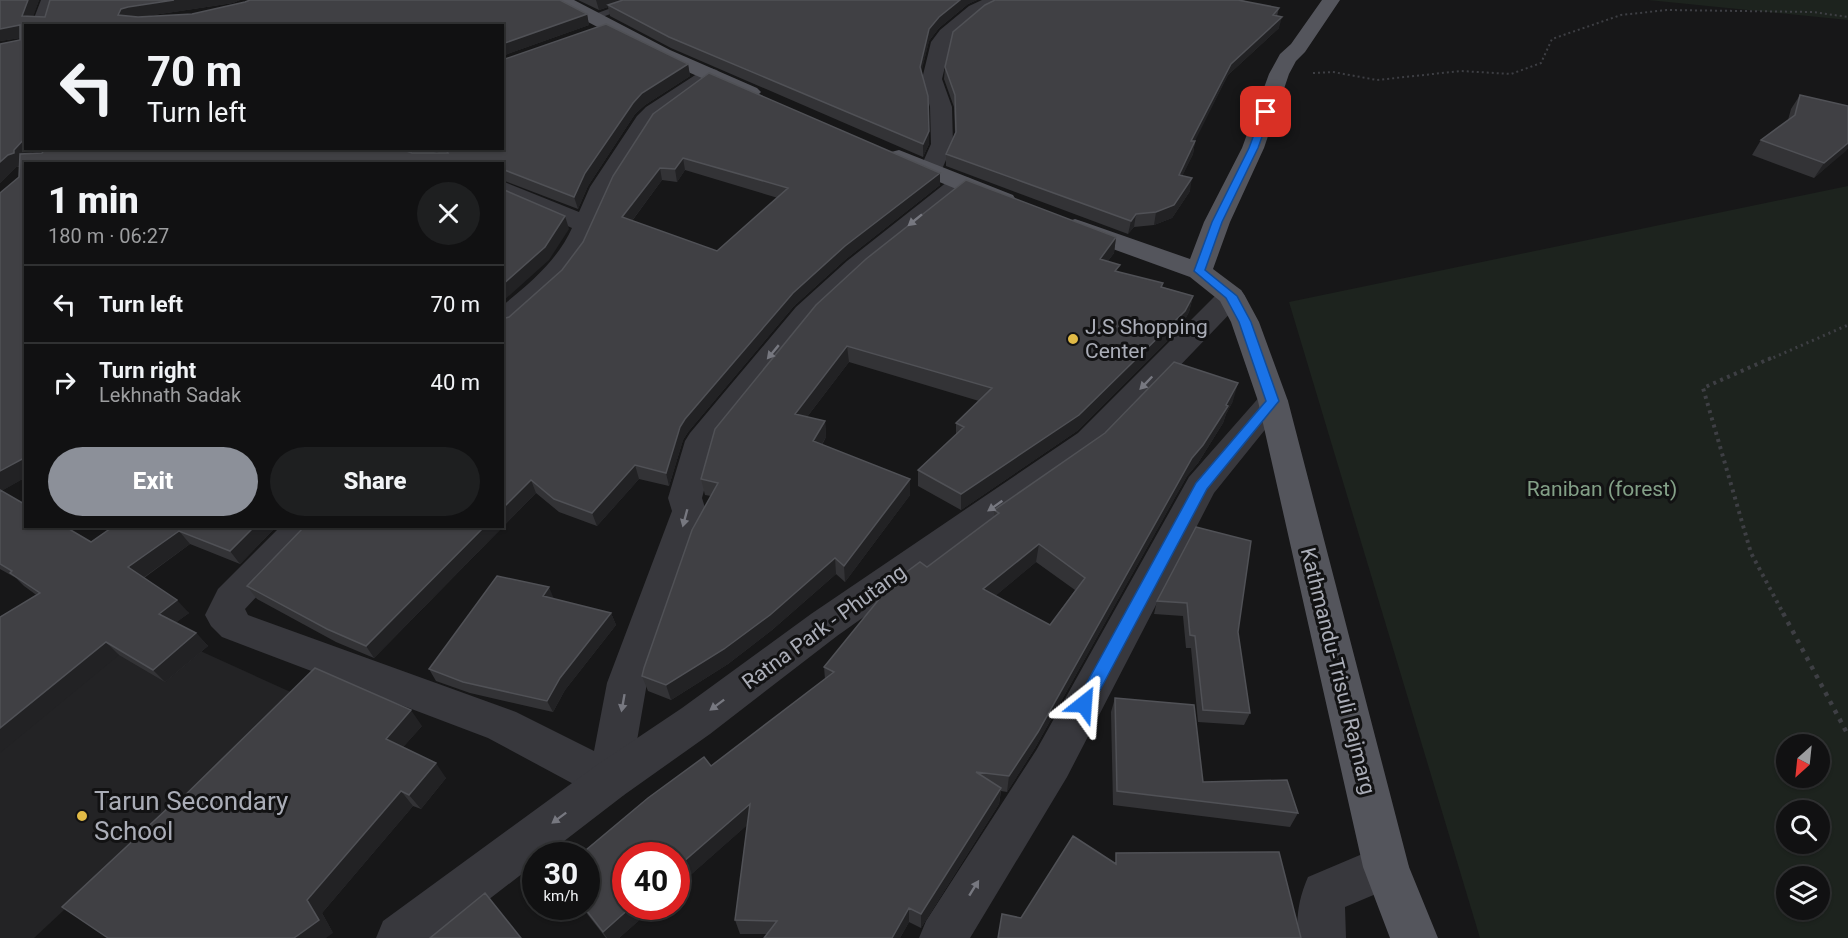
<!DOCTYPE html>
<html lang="en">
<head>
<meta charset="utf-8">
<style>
  body { margin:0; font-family:Roboto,sans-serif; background:#1e1f20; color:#f1f3f6; height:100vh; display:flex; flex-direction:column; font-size:22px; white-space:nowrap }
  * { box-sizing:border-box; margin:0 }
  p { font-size:20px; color:#9c9d9f }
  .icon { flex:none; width:33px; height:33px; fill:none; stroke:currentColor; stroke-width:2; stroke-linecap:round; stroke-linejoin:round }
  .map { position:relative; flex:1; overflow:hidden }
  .side { position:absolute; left:24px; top:162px; width:480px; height:366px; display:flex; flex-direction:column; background:#111112; border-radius:0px; box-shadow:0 2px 4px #0004,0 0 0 2px #303132 }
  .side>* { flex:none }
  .top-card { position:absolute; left:24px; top:24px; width:480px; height:126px; border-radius:0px; box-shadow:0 2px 4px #0004,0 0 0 2px #303132; background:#111112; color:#f1f3f6; overflow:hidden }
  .needle { width:39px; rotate:207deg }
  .fabs { position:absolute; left:1776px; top:734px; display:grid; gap:12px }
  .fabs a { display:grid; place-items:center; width:54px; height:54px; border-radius:50%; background:#111112; box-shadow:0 2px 4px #0004,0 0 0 2px #303132; font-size:30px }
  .speed { position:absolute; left:522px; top:842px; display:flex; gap:12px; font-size:30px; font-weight:700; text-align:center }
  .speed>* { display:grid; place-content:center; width:78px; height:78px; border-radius:50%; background:#111112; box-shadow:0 2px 4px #0004,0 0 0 2px #303132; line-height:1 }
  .speed small { font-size:15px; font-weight:400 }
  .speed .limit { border:9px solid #d22; background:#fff; color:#111 }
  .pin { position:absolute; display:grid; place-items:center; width:51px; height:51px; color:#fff; margin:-26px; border-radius:12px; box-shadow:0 3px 9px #0006 }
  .me { position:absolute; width:66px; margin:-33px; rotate:28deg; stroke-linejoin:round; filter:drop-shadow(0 0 4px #0008) }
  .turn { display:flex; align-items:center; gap:21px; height:126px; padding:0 24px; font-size:27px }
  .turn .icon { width:78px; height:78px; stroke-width:2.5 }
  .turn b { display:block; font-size:42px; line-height:51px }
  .round { display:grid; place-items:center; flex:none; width:63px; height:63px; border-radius:32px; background:#1e1f20 }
  .head { display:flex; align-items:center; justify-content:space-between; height:102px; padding:0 24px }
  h1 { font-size:36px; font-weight:800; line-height:45px }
  .primary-button { display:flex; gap:12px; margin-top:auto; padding:12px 24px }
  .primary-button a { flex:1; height:69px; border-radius:36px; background:#8c9099; color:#fff; font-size:24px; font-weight:800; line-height:69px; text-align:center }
  .primary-button a+a { background:#1e1f20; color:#f1f3f6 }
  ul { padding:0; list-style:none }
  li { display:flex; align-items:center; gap:18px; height:78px; padding:0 24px; border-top:2px solid #303132 }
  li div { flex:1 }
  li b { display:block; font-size:22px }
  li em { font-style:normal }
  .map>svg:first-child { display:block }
  .built { fill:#232325 }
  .green { fill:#1d231e; fill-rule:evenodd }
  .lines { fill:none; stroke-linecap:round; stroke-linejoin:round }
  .path-far3 { stroke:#3e3f44; stroke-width:2; stroke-dasharray:2 3; stroke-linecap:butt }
  .path-far2 { stroke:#3e3f44; stroke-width:3; stroke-dasharray:2 4; stroke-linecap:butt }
  .path-far1 { stroke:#3e3f44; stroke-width:4; stroke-dasharray:3 4.5; stroke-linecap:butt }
  .path { stroke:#3e3f44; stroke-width:4.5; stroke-dasharray:4 6; stroke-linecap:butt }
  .service { fill:#38383d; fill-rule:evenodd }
  .minor { fill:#38383d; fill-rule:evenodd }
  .tertiary { fill:#38383d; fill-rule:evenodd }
  .primary { fill:#54555c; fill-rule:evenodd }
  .wall { fill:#333336; fill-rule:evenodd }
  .shaded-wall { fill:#222224 }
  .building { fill:#404044; stroke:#505156; stroke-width:1.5; fill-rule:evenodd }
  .oneway { fill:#777880 }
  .route { fill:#1a73e8; stroke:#114b97; stroke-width:1.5 }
  .poi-dot { fill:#e1ba46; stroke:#121213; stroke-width:2 }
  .labels { text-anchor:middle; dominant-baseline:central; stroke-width:6; stroke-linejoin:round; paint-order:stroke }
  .poi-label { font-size:21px; fill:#aaadb7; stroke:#121213; text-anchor:start }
  .park-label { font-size:21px; fill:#83a087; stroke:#121213 }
  .street-label { font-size:21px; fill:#aaadb7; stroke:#121213 }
  .near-poi-label { font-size:26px; fill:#aaadb7; stroke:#121213; text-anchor:start }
</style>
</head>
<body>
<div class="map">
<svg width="1848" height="938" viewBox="0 0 1848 938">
  <rect width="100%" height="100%" fill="#171718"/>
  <!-- built -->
  <path class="built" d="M77,595L295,694L34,938H0V654Z"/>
  <!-- green -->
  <path class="green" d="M1648,0H1848V20Z
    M1848,186V938H1480L1289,302ZM1786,744H1820V777H1786ZM1786,810H1820V843H1786ZM1786,876H1820V909H1786Z"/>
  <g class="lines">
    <!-- path-far3 -->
    <path class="path-far3" d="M1313,73L1333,72L1377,80L1461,71L1511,74L1541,63L1552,39L1621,15L1667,10L1813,12L1848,17"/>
    <!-- path-far2 -->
    <path class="path-far2" d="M1768,360L1848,325"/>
    <!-- path-far1 -->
    <path class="path-far1" d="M1771,358L1703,388L1751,553L1784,615"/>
    <!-- path -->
    <path class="path" d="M1783,613L1848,735"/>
    <!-- service -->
    <path class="service" d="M633,0H649L594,20L590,21L584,18Z"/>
    <!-- minor -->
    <path class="minor" d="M41,0H59L50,26H31Z
      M982,0H1006L1003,4L983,14L951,42L942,79L952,107L953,144L939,176L931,178L923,176L919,171L931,144L930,107L922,79L931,42L940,30L969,6Z
      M710,68L717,70L720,74L717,78L662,117L654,125L614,187L585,253L564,281L512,328L502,331V306C530,283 557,261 572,228L502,197V181L579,212L590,187L637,116L646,107L703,70Z
      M389,148C408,148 439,146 451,164C433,164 401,166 389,148Z
      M961,176L970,178L973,183L970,188L865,273L816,319L716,444L702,498L706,511L647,683L630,781L624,795L609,801L594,795L488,738L222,637L211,626L205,615L218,589L281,526H320L315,535L245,609L248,615L516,712L594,751L607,683L672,511L668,498L685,441L690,433L796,307L847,261L952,178Z"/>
    <!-- tertiary -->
    <path class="tertiary" d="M1231,288L1241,290L1245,296L1241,302L1100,449L837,636L710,734L624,795L546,855H536V863L439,938H376L383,921L594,767L682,708L811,614L1078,433L1221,290Z
      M1273,391L1284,394L1288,401L1214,493L1067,777L970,938H919L926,921L1037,749L1189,477L1262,394Z
      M1386,844L1402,851L1409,867L1402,883L1345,907L1346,938H1298C1296,915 1299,898 1308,877Z"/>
    <!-- primary -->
    <path class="primary" d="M551,0H574L670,50L757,88L761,92L757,96L750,98L743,96L656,58L554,4Z
      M1322,0H1340L1305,52L1296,61L1289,74L1264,148L1230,222L1213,269L1241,290L1245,296L1259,322L1288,401L1409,867L1438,938H1390L1363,867L1258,401L1231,322L1220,301L1190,277L1066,232L1062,227L1066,222L1075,219L1084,222L1190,259L1204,222L1242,148L1269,74L1280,54L1291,44Z
      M899,150L1013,195L1016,200L1013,205L1004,207L995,205L891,162L887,157L891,152Z"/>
  </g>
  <!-- wall -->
  <path class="wall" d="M0,0H39L33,16L45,17L50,0H240L233,3L140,17L587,14L589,25L502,56V26H26V148H35L30,154L439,153L427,148H502L688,64L690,76L645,105L635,114L588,186L578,209L502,180V164H26V477L1,491L91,542L114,526H277L240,564L190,544L144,578L189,613L175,623L196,633L208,646L165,682L119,655L24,586L16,578L0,569V193L19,177V167H16L0,183V44L20,40V38L0,41Z
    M578,0H977L968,4L939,28L929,41L921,72L929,144L923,157L671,48L610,16L608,7L599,10Z
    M995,0H1245L1243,1L1279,8L1277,16L1279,28L1228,75L1194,141H1195L1193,154L1182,176L1190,191L1172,218L1154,225L1134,227L1128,234L946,166V154L955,133L954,107L944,79L945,67Z
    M1800,95L1848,106V148L1814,178L1752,155L1761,140L1788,120L1791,109Z
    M653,114L940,173V185L846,259L794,306L688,432L683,440L669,486L639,479L597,526L559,512L536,493L374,658L336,642L257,599L247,586L502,526V319L509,317L562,270L583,242ZM685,170L778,198L717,251L632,221L662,180L677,182Z
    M1116,237L1114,253L1108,261L1119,272L1163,287L1193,296L1189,312L1181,327L1077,431L961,510L918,486V470L956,435V423L979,401L849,362L807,417L825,421L826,437L822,445L910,479V495L845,582L836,574L772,630L728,664L671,700L648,691L642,676L711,496L705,495L701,479L816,305Z
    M1233,401L1226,414L1223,423L1198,463L1187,476L1035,748L1007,792L1001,791L999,804L921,928L909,922L900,938H764L767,934H740L735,920L747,825L619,938H606L581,906H586L711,766L825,679L824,667L927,567L994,517V510ZM1036,562L1075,590L1050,625L995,596Z
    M1196,527L1238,632L1250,713L1244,725L1198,722L1191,648H1186L1183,616L1154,614L1157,601Z
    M611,613L616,625L565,690L553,712L470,693L436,681L429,669Z
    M1115,698L1203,782L1298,813L1290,827L1113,805L1111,712Z
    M422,726L403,747L446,778L421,809L413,806L322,913L333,933L172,808Z"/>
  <!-- shaded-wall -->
  <path class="shaded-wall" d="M28,0H39L30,26L22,16Z
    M174,0H240L233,3L134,18L118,15L121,9L128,7Z
    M596,0H626L608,5V7L599,10Z
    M960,0H977L968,4L939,28L929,41L920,78V67L929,29L939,17Z
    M587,14L589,25L502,56V44Z
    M1282,17L1279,28L1228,75L1189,153L1191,141L1231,64Z
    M20,25L26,37L0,41V29Z
    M688,64L690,76L645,105L635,114L588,186L578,209L574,197L585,173L633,103L642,93Z
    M929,131V144L923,157V144Z
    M26,137V148H35L22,163V166L16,167L0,183V162L14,150Z
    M1195,141L1193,154L1177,187L1179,175Z
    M1848,143V148L1846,151L1814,178L1824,163Z
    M683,158L685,170L677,182L675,169Z
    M660,168L662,180L625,230L622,217Z
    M940,173V185L846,259L794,306L688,432L683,440L669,486L666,473L680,427L685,419L793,293L845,246Z
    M1192,178L1190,191L1172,218L1154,225L1156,212Z
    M1136,214L1134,227L1128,234L1131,221Z
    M565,216L569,229L549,260L502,302V285Z
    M1116,237L1114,253L1098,274L1100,259Z
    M1193,296L1189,312L1181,327L1077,431L961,510V494Z
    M847,346L849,362L797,430L795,414Z
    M1238,383L1233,401L1226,414L1223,423L1198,463L1187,476L1035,748L1007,792L1009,776L1192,458L1226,405Z
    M825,421L826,437L814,457L813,441Z
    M26,457V477L0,492V471Z
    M635,465L639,479L597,526L592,513Z
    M910,479V495L845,582L844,566Z
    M531,480L536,493L374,658L366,646L485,526H502V509Z
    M255,526H277L240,564L230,551Z
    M179,531L190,544L140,580L128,567Z
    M1039,544L1036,562L982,607L983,589Z
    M835,558L836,574L772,630L728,664L671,700L666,685Z
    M549,587L554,599L543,596Z
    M177,600L189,613L170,627L159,614Z
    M611,613L616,625L565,690L553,712L547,701L560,678Z
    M196,633L208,646L165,682L153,670Z
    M106,642L119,655L0,753V728Z
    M411,710L422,726L397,754L386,739Z
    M436,763L446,778L421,809L409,795Z
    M1001,788L999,804L921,928V914Z
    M401,791L413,806L322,913L333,933L326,938H294L307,900Z
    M750,804L754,819L676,888V868Z
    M632,906H656L619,938H607L603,932Z
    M909,908V922L900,938H892Z"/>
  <!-- building -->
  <path class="building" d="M0,0H28L22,16L45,17L50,0H174L128,7L121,9L118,15L138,17L192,14L245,2L250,0H560L587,14L502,44V26H26V137L14,150V153L8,155L0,162V44L20,40V25L0,29Z
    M623,0H960L939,17L929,29L920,67L928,96L929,131L923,144L669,37L608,5Z
    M995,0H1238L1279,8L1273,15L1282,17L1231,64L1191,141H1195L1179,175L1192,178L1174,205L1156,212L1136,214L1131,221L946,154L956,132L955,95L945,67L953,32L985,5Z
    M606,24L688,64L642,93L633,103L585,173L574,197L502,169V164H26V457L0,471V193L19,177L20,154L42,153L46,148H398L412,153H448L445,148H502V60Z
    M709,73L940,173L845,246L793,293L685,419L680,427L666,473L635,465L592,513L554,499L531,480L502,509V322L504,321H502V319L509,317L562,270L583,242L613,176L653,114ZM683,158L788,188L717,251L622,217L660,168L675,169Z
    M1800,95L1848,106V143L1824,163L1761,140L1795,115Z
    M966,180L1116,237L1100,259L1120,265L1115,271L1163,283L1161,287L1193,296L1185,311L1079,415L961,494L918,470L964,427L956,423L992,388L847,346L795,414L825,421L813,441L910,479L844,566L835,558L770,615L724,649L666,685L642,676L644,668L692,530L718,483L701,479L715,429L816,305L866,259Z
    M502,189L565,216L545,247L502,285Z
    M1174,362L1238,383L1226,405L1228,406L1203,445L1192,458L1038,732L1009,776L976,772L1001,788L921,914L909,908L892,938H764L777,921L735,920L750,804L676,868V855H626V906H632L603,932L583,906H586V855H580L648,798L704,757L711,766L834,672L824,667L893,582L920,562L927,567L999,513L994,510L1105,433ZM1039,544L1085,578L1050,625L983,589Z
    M0,490L26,505V526H64L91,542L114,526H255L230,551L179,531L128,567L177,600L159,614L196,633L153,670L106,642L0,728V617L40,593L10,573L12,571L0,564Z
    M305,526H485L366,646L327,629L247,586Z
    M1196,527L1251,541L1238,632L1250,713L1203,710L1195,636L1190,635L1187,603L1157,601Z
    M497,576L549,587L543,596L611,613L560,678L547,701L463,682L429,669Z
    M315,668L411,710L386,739L436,763L409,795L401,791L307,900L319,920L294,938H108L62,907L170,806L172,808Z
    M1115,698L1194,705L1203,782L1287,780L1298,813L1117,791Z
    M1073,836L1116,864V853L1279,852L1301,938H998L1002,914L1021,918Z
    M485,893L521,938H430Z"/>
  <!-- one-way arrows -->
  <defs><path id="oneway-solid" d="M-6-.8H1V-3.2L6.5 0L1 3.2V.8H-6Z" transform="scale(1.5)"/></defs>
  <g class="oneway">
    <use href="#oneway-solid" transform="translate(915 220) rotate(141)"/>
    <use href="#oneway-solid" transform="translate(773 352) rotate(130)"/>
    <use href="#oneway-solid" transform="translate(1146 383) rotate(134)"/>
    <use href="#oneway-solid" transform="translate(995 506) rotate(145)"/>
    <use href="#oneway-solid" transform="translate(685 518) rotate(105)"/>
    <use href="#oneway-solid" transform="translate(623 703) rotate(100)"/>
    <use href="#oneway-solid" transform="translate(717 705) rotate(143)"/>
    <use href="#oneway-solid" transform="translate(559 818) rotate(143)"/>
    <use href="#oneway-solid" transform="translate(974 888) rotate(-58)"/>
  </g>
  <!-- route -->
  <path class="route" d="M1263,110L1271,112L1258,148L1222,222L1205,270L1237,296L1251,322L1279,401L1207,489L1090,709L1084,711L1078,709L1076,704L1078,699L1196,483L1266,401L1239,322L1226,298L1194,271L1212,222L1249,148Z"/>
  <!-- markers -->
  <g class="poi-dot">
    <circle cx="1073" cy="339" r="6"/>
    <circle cx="82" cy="816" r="6"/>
  </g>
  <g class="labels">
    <!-- poi labels -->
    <g class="poi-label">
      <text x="1085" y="327">J.S Shopping<tspan x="1085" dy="24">Center</tspan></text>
    </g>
    <!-- park labels -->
    <g class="park-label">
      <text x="1602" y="489">Raniban (forest)</text>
    </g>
    <!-- street labels -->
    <g class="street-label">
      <text transform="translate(824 627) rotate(-36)">Ratna Park - Phutang</text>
      <text transform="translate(1338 671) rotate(76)">Kathmandu-Trisuli Rajmarg</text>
    </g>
    <!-- near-poi labels -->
    <g class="near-poi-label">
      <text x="94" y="801">Tarun Secondary<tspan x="94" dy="30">School</tspan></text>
    </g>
  </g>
</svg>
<div class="fabs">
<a><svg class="needle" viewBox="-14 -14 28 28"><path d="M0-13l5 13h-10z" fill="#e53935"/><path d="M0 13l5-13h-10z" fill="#9c9d9f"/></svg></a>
<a><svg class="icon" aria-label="search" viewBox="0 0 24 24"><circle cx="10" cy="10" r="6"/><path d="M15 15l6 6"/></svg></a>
<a><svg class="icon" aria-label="layers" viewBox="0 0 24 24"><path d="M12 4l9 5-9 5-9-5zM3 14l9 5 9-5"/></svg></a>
</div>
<div class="speed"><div>30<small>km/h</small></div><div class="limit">40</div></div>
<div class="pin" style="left:1266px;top:112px;background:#d93025"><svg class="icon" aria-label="arrive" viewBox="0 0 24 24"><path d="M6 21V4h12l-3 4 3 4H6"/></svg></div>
<svg class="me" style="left:1084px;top:704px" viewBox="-20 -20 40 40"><path d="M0-17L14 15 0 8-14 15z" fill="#1a73e8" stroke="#fff" stroke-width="4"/></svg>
<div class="top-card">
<div class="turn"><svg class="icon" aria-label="left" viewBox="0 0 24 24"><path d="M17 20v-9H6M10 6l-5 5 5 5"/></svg><div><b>70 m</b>Turn left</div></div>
</div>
<section class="side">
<div class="head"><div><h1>1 min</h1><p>180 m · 06:27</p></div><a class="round"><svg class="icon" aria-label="close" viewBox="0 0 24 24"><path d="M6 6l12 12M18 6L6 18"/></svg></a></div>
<ul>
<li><svg class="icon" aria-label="left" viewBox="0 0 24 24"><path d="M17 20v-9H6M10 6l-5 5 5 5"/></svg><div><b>Turn left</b></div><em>70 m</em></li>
<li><svg class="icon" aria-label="right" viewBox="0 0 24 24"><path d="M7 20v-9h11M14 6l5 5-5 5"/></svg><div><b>Turn right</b><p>Lekhnath Sadak</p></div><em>40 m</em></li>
</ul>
<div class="primary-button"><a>Exit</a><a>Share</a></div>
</section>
</div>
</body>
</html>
